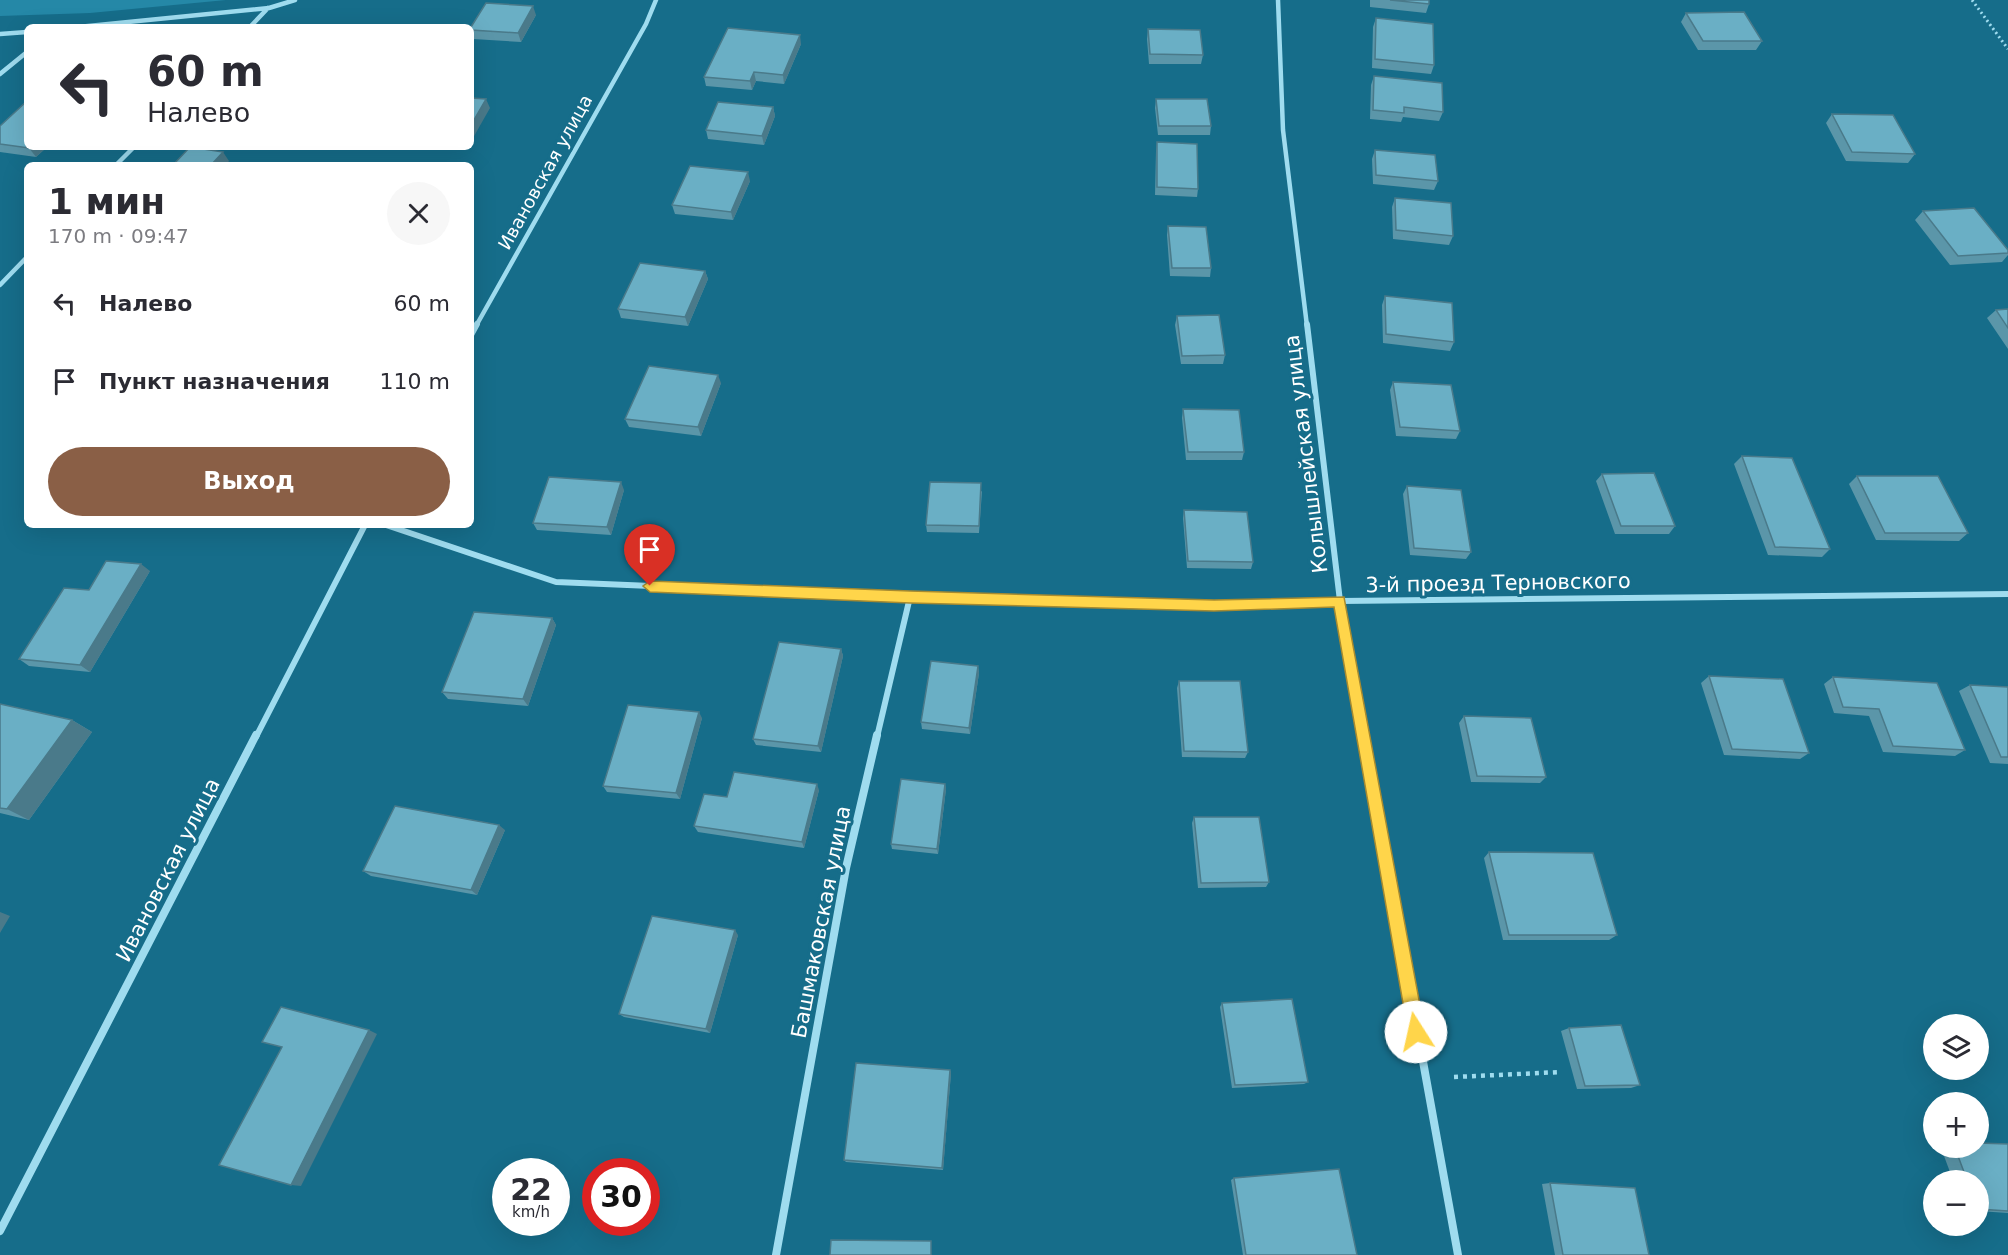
<!DOCTYPE html>
<html lang="ru">
<head>
<meta charset="utf-8">
<style>
  body { margin:0; font-family:"DejaVu Sans",sans-serif; background:#f7f7f7; color:#2b2b33; height:100vh; display:flex; flex-direction:column; font-size:22px; white-space:nowrap }
  * { box-sizing:border-box; margin:0 }
  p { font-size:20px; color:#7c7c81 }
  .icon { flex:none; width:33px; height:33px; fill:none; stroke:currentColor; stroke-width:2; stroke-linecap:round; stroke-linejoin:round }
  .map { position:relative; flex:1; overflow:hidden }
  .panel { position:absolute; left:24px; top:162px; width:450px; height:366px; display:flex; flex-direction:column; background:#fff; border-radius:9px; box-shadow:0 6px 24px #0002 }
  .panel>* { flex:none }
  .banner { position:absolute; left:24px; top:24px; width:450px; height:126px; border-radius:9px; box-shadow:0 6px 24px #0002; background:#fff; color:#2b2b33; overflow:hidden }
  .controls { position:absolute; left:1923px; top:1014px; display:grid; gap:12px }
  .controls a { display:grid; place-items:center; width:66px; height:66px; border-radius:50%; background:#fff; box-shadow:0 6px 24px #0002; font-size:30px }
  .speed { position:absolute; left:492px; top:1158px; display:flex; gap:12px; font-size:30px; font-weight:700; text-align:center }
  .speed>* { display:grid; place-content:center; width:78px; height:78px; border-radius:50%; background:#fff; box-shadow:0 6px 24px #0002; line-height:1 }
  .speed small { font-size:15px; font-weight:400 }
  .speed .limit { border:9px solid #d22; background:#fff; color:#111 }
  .pin { position:absolute; display:grid; place-items:center; width:51px; height:51px; color:#fff; margin:-62px -26px; border-radius:50% 50% 50% 0; rotate:-45deg; box-shadow:0 0 6px #0007 }
  .pin .icon { rotate:45deg }
  .me { position:absolute; width:66px; margin:-33px; rotate:350deg; stroke-linejoin:round; filter:drop-shadow(0 0 4px #0008) }
  .turn { display:flex; align-items:center; gap:21px; height:126px; padding:0 24px; font-size:27px }
  .turn .icon { width:78px; height:78px; stroke-width:2.5 }
  .turn b { display:block; font-size:42px; line-height:51px }
  .round { display:grid; place-items:center; flex:none; width:63px; height:63px; border-radius:32px; background:#f7f7f7 }
  .summary { display:flex; align-items:center; justify-content:space-between; height:102px; padding:0 24px }
  h1 { font-size:36px; font-weight:800; line-height:45px }
  .cta { display:flex; gap:12px; margin-top:auto; padding:12px 24px }
  .cta a { flex:1; height:69px; border-radius:36px; background:#8a5f46; color:#fff; font-size:24px; font-weight:800; line-height:69px; text-align:center }
  ul { padding:0; list-style:none }
  li { display:flex; align-items:center; gap:18px; height:78px; padding:0 24px }
  li div { flex:1 }
  li b { display:block; font-size:22px }
  li em { font-style:normal }
  .map>svg:first-child { display:block }
  .green { fill:#2588a7 }
  .lines { fill:none; stroke-linecap:round; stroke-linejoin:round }
  .path-far1 { stroke:#9fdcef; stroke-width:3; stroke-dasharray:2 3; stroke-linecap:butt }
  .path { stroke:#9fdcef; stroke-width:4.5; stroke-dasharray:4 5; stroke-linecap:butt }
  .street-far2 { stroke:#9fdcef; stroke-width:4.5 }
  .street-far1 { stroke:#9fdcef; stroke-width:6 }
  .street { stroke:#9fdcef; stroke-width:8 }
  .wall { fill:#5b96a9 }
  .shaded-wall { fill:#4a7a8a }
  .building { fill:#6aafc5; stroke:#4a7a8a; stroke-width:1.5 }
  .route { fill:#ffd54a; stroke:#a68a30; stroke-width:1.5 }
  .labels { text-anchor:middle; dominant-baseline:central; stroke-width:6; stroke-linejoin:round; paint-order:stroke }
  .far-street-label { font-size:18px; fill:#fff; stroke:#166d8a }
  .street-label { font-size:21px; fill:#fff; stroke:#166d8a }
</style>
</head>
<body>
<div class="map">
<svg width="2008" height="1255" viewBox="0 0 2008 1255">
  <rect width="100%" height="100%" fill="#166d8a"/>
  <!-- green -->
  <path class="green" d="M0,0H226L90,13L0,16Z"/>
  <g class="lines">
    <!-- path-far1 -->
    <path class="path-far1" d="M1972,0L2008,49"/>
    <!-- path -->
    <path class="path" d="M1454,1077L1561,1072"/>
    <!-- street-far2 -->
    <path class="street-far2" d="M1278,0L1283,130L1307,326
      M78,27L269,8L295,0
      M250,27L268,8
      M0,34L27,32
      M0,74L27,52
      M116,165L134,147
      M0,285L27,257
      M476,326L646,24L656,0"/>
    <!-- street-far1 -->
    <path class="street-far1" d="M1307,324L1340,601L1364,737
      M471,335L477,324
      M386,525L556,582L910,597L1214,605L1340,601L2008,594
      M256,737L365,525
      M877,737L910,597"/>
    <!-- street -->
    <path class="street" d="M1364,735L1458,1255
      M0,1231L256,735
      M776,1255L846,868L877,735"/>
  </g>
  <!-- wall -->
  <path class="wall" d="M1370,0H1429V4L1426,13L1370,7Z
    M1686,13L1762,41L1756,50H1698L1681,22Z
    M536,15L521,42L473,39L471,34V27Z
    M1376,18L1434,65L1431,74L1372,68L1373,27Z
    M1148,29L1203,55L1201,64H1149L1147,39Z
    M801,44L784,84L756,81L752,90L706,86L704,77Z
    M1374,76L1443,112L1439,121L1403,117L1401,122L1370,119L1371,85Z
    M1156,99L1211,126L1210,135H1158L1155,108Z
    M773,107L775,116L764,145L708,139L706,130Z
    M1832,114L1915,154L1908,163L1846,161L1826,123Z
    M0,126L27,147H47L36,157L0,152Z
    M1157,142L1198,189L1197,197L1155,195L1156,151Z
    M1375,150L1438,181L1434,190L1373,184L1372,159Z
    M750,181L733,220L675,214L672,205Z
    M1395,198L1453,236L1449,245L1393,239L1392,207Z
    M1923,211L2008,250V255L2002,262L1950,265L1915,220Z
    M1168,226L1211,268L1210,277L1170,276L1167,235Z
    M705,271L708,279L688,326L621,318L618,309Z
    M1385,296L1454,342L1450,351L1383,343L1382,305Z
    M2008,309V349L1987,318L1996,310Z
    M1177,316L1225,355L1223,364H1181L1175,325Z
    M1393,382L1460,431L1456,439L1396,436L1390,390Z
    M721,383L701,436L629,427L625,419Z
    M1183,409L1244,452L1242,460H1186L1182,418Z
    M1742,456L1830,549L1822,557L1768,555L1734,464Z
    M1602,474L1675,526L1669,534H1615L1596,481Z
    M1857,476L1968,533L1959,541L1876,540L1849,484Z
    M1407,486L1471,552L1466,559L1410,555L1403,494Z
    M624,490L611,535L537,530L533,523Z
    M982,491L979,533L927,532L926,525Z
    M1184,510L1253,562L1251,569L1187,568L1183,518Z
    M150,571L90,672L29,666L19,659Z
    M552,618L556,625L528,706L448,699L442,692Z
    M841,649L843,656L821,752L756,745L753,739Z
    M978,666L979,673L970,734L922,729L921,722Z
    M1709,676L1809,753L1800,759L1724,755L1701,683Z
    M1833,677L1965,750L1955,756L1883,752L1869,716L1834,713L1824,684Z
    M1179,681L1248,752L1245,758L1182,757L1177,688Z
    M1970,685L2008,687V764L1990,763L1959,691Z
    M0,704L72,720L92,732L29,820L0,813Z
    M1464,716L1546,777L1540,783L1471,782L1459,723Z
    M702,718L680,799L607,792L603,786Z
    M945,784L946,789L938,854L892,849L891,844Z
    M819,790L804,848L698,832L694,826Z
    M1194,817L1269,882L1266,887L1198,888L1192,823Z
    M505,830L477,895L371,876L363,871Z
    M1489,852L1617,935L1609,940H1503L1484,858Z
    M738,935L710,1033L624,1017L619,1014Z
    M1222,1003L1308,1082L1304,1084L1232,1088L1220,1007Z
    M1569,1028L1640,1085L1631,1088L1577,1089L1561,1031Z
    M950,1070L951,1073L943,1170L846,1162L844,1160Z
    M2008,1144V1213L1978,1211V1180H1953L1941,1148H1978Z
    M1234,1178L1357,1255H1243L1231,1180Z
    M1550,1183L1649,1255H1555L1542,1184Z"/>
  <!-- shaded-wall -->
  <path class="shaded-wall" d="M533,6L536,15L521,42L518,33Z
    M800,35L801,44L784,84L783,75Z
    M754,72L756,81L752,90L750,81Z
    M486,99L490,108L473,138L471,133V125Z
    M773,107L775,116L764,145L762,136Z
    M30,147H47L36,157L29,148Z
    M223,152L229,161L226,165H211Z
    M748,172L750,181L733,220L731,212Z
    M705,271L708,279L688,326L685,317Z
    M718,375L721,383L701,436L698,427Z
    M621,482L624,490L611,535L607,527Z
    M141,564L150,571L90,672L80,665Z
    M552,618L556,625L528,706L523,699Z
    M841,649L843,656L821,752L818,746Z
    M978,666L979,673L970,734L969,728Z
    M699,712L702,718L680,799L676,793Z
    M72,720L92,732L29,820L7,809Z
    M817,784L819,790L804,848L802,842Z
    M945,784L946,789L938,854L937,849Z
    M499,825L505,830L477,895L471,890Z
    M0,912L10,916L0,933Z
    M735,930L738,935L710,1033L706,1029Z
    M369,1030L377,1034L301,1186L291,1185Z
    M950,1070L951,1073L943,1170L942,1168Z"/>
  <!-- building -->
  <path class="building" d="M1390,0H1429V4Z
    M486,3L533,6L518,33L471,30V27Z
    M1744,12L1762,41H1703L1686,13Z
    M1376,18L1433,24L1434,65L1375,59Z
    M728,28L800,35L783,75L754,72L750,81L704,77Z
    M1148,29L1200,30L1203,55L1150,54Z
    M1374,76L1442,83L1443,112L1404,107V113L1373,110Z
    M471,98L486,99L471,125Z
    M1156,99H1207L1211,126H1159Z
    M27,101V147H30L29,148L0,144V126Z
    M718,102L773,107L762,136L706,130Z
    M1832,114L1893,115L1915,154L1852,152Z
    M1157,142L1197,144L1198,189L1157,187Z
    M190,147L223,152L211,165H173Z
    M1375,150L1435,155L1438,181L1376,175Z
    M690,166L748,172L731,212L672,205Z
    M1395,198L1451,203L1453,236L1396,230Z
    M1974,208L2008,250V253L1958,256L1923,211Z
    M1168,226L1206,227L1211,268H1172Z
    M640,263L705,271L685,317L618,309Z
    M1385,296L1452,303L1454,342L1386,334Z
    M2008,309V328L1996,310Z
    M1219,315L1225,355L1182,356L1177,316Z
    M649,366L718,375L698,427L625,419Z
    M1393,382L1451,385L1460,431L1400,427Z
    M1183,409L1239,410L1244,452H1188Z
    M1742,456L1792,458L1830,549L1775,547Z
    M1654,473L1675,526H1621L1602,474Z
    M1857,476H1938L1968,533H1885Z
    M549,477L621,482L607,527L533,523Z
    M930,482L981,483L979,526L926,525Z
    M1407,486L1461,490L1471,552L1414,548Z
    M1184,510L1247,512L1253,562L1188,561Z
    M106,561L141,564L80,665L19,659L64,588L89,590Z
    M474,612L552,618L523,699L442,692Z
    M779,642L841,649L818,746L753,739Z
    M931,661L978,666L969,728L921,722Z
    M1709,676L1783,679L1809,753L1732,749Z
    M1833,677L1937,683L1965,750L1893,746L1879,709L1843,707Z
    M1179,681H1240L1248,752L1184,751Z
    M1970,685L2008,687V757H2001Z
    M0,704L72,720L7,809L0,808Z
    M628,705L699,712L676,793L603,786Z
    M1464,716L1531,718L1546,777L1477,776Z
    M734,772L817,784L802,842L694,826L704,794L727,797Z
    M901,779L945,784L937,849L891,844Z
    M395,806L499,825L471,890L363,871Z
    M1194,817H1259L1269,882L1201,883Z
    M1489,852L1593,853L1617,935H1509Z
    M652,916L735,930L706,1029L619,1014Z
    M1292,999L1308,1082L1235,1085L1222,1003Z
    M281,1007L369,1030L291,1185L219,1165L282,1047L262,1042Z
    M1621,1025L1640,1085L1585,1086L1569,1028Z
    M856,1063L950,1070L942,1168L844,1160Z
    M1978,1143L2008,1144V1211L1978,1209V1180H1967L1955,1148H1978Z
    M1339,1169L1357,1255H1246L1234,1178Z
    M1550,1183L1635,1188L1649,1255H1563Z
    M831,1240L931,1241V1255H830Z"/>
  <!-- route -->
  <path class="route" d="M650,581L910,591L1214,600L1344,597L1425,1032L1422,1038L1416,1041L1411,1038L1408,1032L1334,607L1214,611L910,603L650,592L643,586Z"/>
  <g class="labels">
    <!-- far-street labels -->
    <g class="far-street-label">
      <text transform="translate(545 172) rotate(-61)">Ивановская улица</text>
    </g>
    <!-- street labels -->
    <g class="street-label">
      <text transform="translate(1306 454) rotate(-97)">Колышлейская улица</text>
      <text transform="translate(1498 583) rotate(-1)">3-й проезд Терновского</text>
      <text transform="translate(168 870) rotate(-63)">Ивановская улица</text>
      <text transform="translate(821 922) rotate(-79)">Башмаковская улица</text>
    </g>
  </g>
</svg>
<div class="controls">
<a><svg class="icon" aria-label="layers" viewBox="0 0 24 24"><path d="M12 4l9 5-9 5-9-5zM3 14l9 5 9-5"/></svg></a>
<a>+</a>
<a>−</a>
</div>
<div class="speed"><div>22<small>km/h</small></div><div class="limit">30</div></div>
<div class="pin" style="left:650px;top:586px;background:#d93025"><svg class="icon" aria-label="arrive" viewBox="0 0 24 24"><path d="M6 21V4h12l-3 4 3 4H6"/></svg></div>
<svg class="me" style="left:1416px;top:1032px" viewBox="-20 -20 40 40"><circle r="19" fill="#fff"/><path d="M0-13L10 11 0 6-10 11z" fill="#ffd54a"/></svg>
<div class="banner">
<div class="turn"><svg class="icon" aria-label="left" viewBox="0 0 24 24"><path d="M17 20v-9H6M10 6l-5 5 5 5"/></svg><div><b>60 m</b>Налево</div></div>
</div>
<section class="panel">
<div class="summary"><div><h1>1 мин</h1><p>170 m · 09:47</p></div><a class="round"><svg class="icon" aria-label="close" viewBox="0 0 24 24"><path d="M6 6l12 12M18 6L6 18"/></svg></a></div>
<ul>
<li><svg class="icon" aria-label="left" viewBox="0 0 24 24"><path d="M17 20v-9H6M10 6l-5 5 5 5"/></svg><div><b>Налево</b></div><em>60 m</em></li>
<li><svg class="icon" aria-label="arrive" viewBox="0 0 24 24"><path d="M6 21V4h12l-3 4 3 4H6"/></svg><div><b>Пункт назначения</b></div><em>110 m</em></li>
</ul>
<div class="cta"><a>Выход</a></div>
</section>
</div>
</body>
</html>
